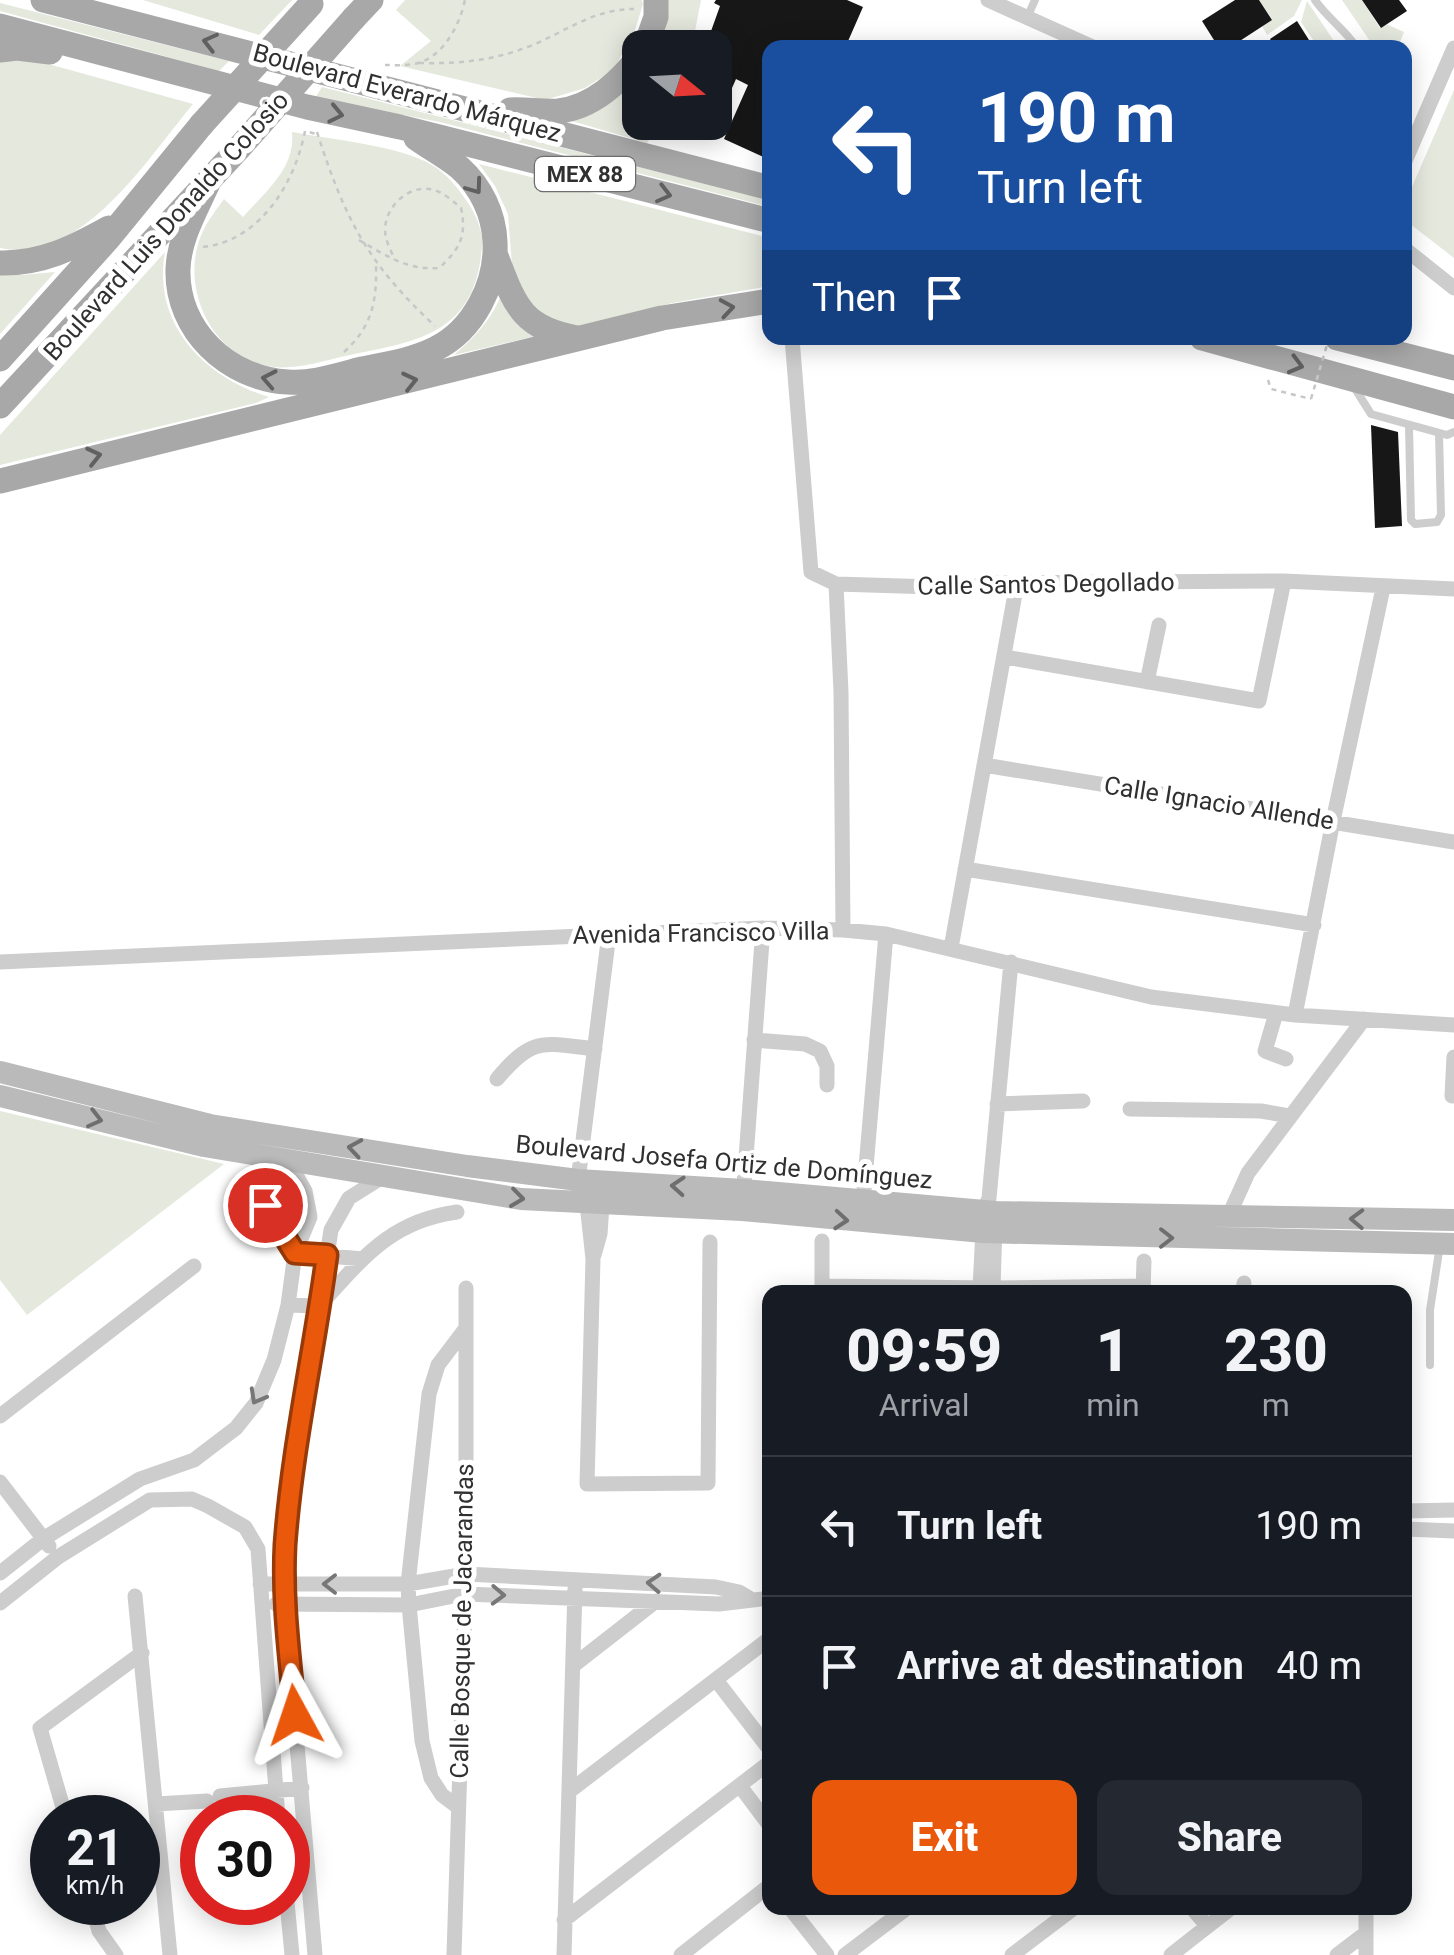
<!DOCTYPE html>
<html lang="en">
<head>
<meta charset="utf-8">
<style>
  body { margin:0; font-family:Roboto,sans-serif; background:#242831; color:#f1f3f6; height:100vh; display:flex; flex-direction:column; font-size:38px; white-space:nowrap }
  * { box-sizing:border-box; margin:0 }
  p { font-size:32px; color:#9ea1a6 }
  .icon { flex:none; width:55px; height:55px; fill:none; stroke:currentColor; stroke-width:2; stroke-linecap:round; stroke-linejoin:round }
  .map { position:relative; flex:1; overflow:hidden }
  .side { position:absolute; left:762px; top:1285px; width:650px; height:630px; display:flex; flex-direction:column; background:#171b24; border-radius:20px; box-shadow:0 5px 25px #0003 }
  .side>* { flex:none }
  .banner { position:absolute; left:762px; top:40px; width:650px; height:305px; border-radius:20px; box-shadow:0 5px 25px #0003; background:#1a4fa0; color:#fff; overflow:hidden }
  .needle { width:65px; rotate:108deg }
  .buttons { position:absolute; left:622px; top:30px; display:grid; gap:20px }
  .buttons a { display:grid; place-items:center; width:110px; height:110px; border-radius:20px; background:#171b24; box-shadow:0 5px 25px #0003; font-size:50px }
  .speed { position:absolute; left:30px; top:1795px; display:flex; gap:20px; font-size:50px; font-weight:700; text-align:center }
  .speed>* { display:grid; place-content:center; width:130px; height:130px; border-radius:50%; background:#171b24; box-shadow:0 5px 25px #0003; line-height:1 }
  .speed small { font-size:25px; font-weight:400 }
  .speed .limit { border:15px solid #d22; background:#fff; color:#111 }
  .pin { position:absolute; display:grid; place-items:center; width:85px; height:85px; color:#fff; margin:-42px; border:5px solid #fff; border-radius:50%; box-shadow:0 2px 10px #0007 }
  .me { position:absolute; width:110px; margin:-55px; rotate:355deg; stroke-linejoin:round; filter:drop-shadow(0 0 8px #0008) }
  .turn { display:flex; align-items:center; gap:35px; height:210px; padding:0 50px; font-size:45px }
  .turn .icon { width:130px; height:130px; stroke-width:2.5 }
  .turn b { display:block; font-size:70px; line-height:85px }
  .then { display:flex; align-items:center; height:95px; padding:0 50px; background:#0003; gap:20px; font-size:38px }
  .eta { display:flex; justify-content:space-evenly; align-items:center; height:170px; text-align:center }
  .eta b { font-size:60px; font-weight:800; line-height:70px }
  .action { display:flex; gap:20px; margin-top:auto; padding:20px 50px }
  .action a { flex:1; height:115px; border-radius:20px; background:#ea580c; color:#fff; font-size:40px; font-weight:800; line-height:115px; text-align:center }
  .action a+a { background:#242831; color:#f1f3f6 }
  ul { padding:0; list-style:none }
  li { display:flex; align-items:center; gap:30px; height:140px; padding:0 50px; border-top:2px solid #363941 }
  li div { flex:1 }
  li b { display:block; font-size:38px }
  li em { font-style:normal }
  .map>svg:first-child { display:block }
  .green { fill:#e4e8dd }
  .building { fill:#171717 }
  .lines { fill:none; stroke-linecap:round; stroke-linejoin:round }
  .path { stroke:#c7c7c7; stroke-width:2.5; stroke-dasharray:5 5; stroke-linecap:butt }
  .lane { stroke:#cdcdcd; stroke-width:8 }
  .street { stroke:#cdcdcd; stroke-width:15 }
  .secondary { stroke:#bababa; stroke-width:22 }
  .primary { stroke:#a8a8a8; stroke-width:25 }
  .path-bridge { stroke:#c7c7c7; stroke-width:2.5; stroke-dasharray:5 5; stroke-linecap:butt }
  .primary-bridge { stroke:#a8a8a8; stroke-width:25 }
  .oneway { stroke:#606060 }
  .oneway2 { stroke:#6e6e6e }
  .oneway3 { stroke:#777 }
  .route-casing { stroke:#983908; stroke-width:25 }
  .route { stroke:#ea580c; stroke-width:18 }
  .labels { text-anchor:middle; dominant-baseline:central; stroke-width:10; stroke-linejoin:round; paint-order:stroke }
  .shield { fill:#fff; stroke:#6e6e6e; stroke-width:2.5 }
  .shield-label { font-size:22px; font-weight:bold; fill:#303030 }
  .street-label { font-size:25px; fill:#303030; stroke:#fff }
</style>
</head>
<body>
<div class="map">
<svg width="1454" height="1955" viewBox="0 0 1454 1955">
  <rect width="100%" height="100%" fill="#fff"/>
  <!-- green -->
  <path class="green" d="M143,0H292L259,35Z
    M405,0H642L643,4L634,33L613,70L585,88L545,100L400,66L431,41L396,10Z
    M666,0H701L692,47L656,48Z
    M1259,0H1302L1294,16L1267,35L1262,26L1272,19Z
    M1342,0H1362L1380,28L1386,24L1404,32L1398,47H1374Z
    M1307,1L1338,47H1318L1301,22Z
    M0,3L229,61L219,71L0,11Z
    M23,57L193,104C147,159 82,265 0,248V59Z
    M640,74V122L660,123L647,143L565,119C594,114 622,98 640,74Z
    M322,87L770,200V207L440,122L315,98Z
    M1454,90V258L1405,220V203Z
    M292,132C329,139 401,146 432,165C447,174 458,188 468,203C476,215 483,231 482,245C476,335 418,341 345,356C319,362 290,372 263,365C207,351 179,281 203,231C208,220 217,209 224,199L243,217C265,192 296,168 292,132Z
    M479,164L770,238V286L672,303L571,329L533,313L512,266L508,214L495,186Z
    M165,252C152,324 204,377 269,397L256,403L0,465V435Z
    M0,272L22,275L55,272L0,334Z
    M503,291L540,335L454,355C477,335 492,319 503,291Z
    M0,1111L224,1164L27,1315L0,1280Z"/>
  <!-- building -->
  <path class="building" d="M716,0H847L863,7L845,48H770V160L724,139L748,85L736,79L732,88L715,80V48H705L720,6L714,3Z
    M1235,0H1259L1272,20L1229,48H1219L1202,21Z
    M1362,0H1399L1407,11L1381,28Z
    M1297,21L1314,48H1275L1270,39Z
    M1371,425L1398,432L1402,526L1375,528Z"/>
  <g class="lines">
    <!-- path -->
    <path class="path" d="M419,63C456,64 490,61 525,48C563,34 591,9 634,9
      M385,65C395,65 408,66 418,63C444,56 460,24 465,0
      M317,132C345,219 367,263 435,326
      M359,240C385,255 408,271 439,268C460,249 467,236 461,208C453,201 444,193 434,190C410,183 385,206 385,230C385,240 391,251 395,260
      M203,247C260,241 295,183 305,131L316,134
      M344,352C372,327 377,301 376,265
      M1268,380L1271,389L1311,399"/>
    <!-- lane -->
    <path class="lane" d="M1315,0C1327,18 1345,29 1357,48
      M1027,18L1035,0
      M1251,48L1262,44L1269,48
      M1354,387L1371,414L1447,435L1454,432
      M1409,425L1411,520L1415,524L1437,522L1441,515L1439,433
      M1430,1365V1310L1440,1245"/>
    <!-- street -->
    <path class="street" d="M988,0L1095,48
      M1405,161L1454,48
      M1405,249L1454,288
      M792,338L811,572L836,584L966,588L989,583L1284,581L1454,589
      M836,584L841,692L843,930
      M1005,657L1259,701L1284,581
      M1147,682L1159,625
      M984,765L1454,842
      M965,869L1314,925
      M951,948L1017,583
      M0,962L763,928L843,930L886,934L1151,997L1295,1015L1454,1025
      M1276,1013L1265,1051L1286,1059
      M1295,1015L1333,821L1383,588
      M754,1040L805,1044L820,1051L827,1066V1085
      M497,1079C533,1036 542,1043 595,1049
      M1452,1096L1454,1057
      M997,1104L1083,1101
      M1130,1109L1261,1111L1289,1116
      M578,1180L609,934
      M238,1194C271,1200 278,1227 295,1253
      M743,1198L763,928
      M863,1202L886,934
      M587,1204L593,1259L587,1484L708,1483L710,1242
      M1229,1215L1248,1173L1364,1019
      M295,1253L363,1259
      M594,1255L600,1234L602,1205
      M822,1286L993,1288L1143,1286
      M980,1288L984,1211L989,1198L1011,962
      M993,1288L995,1225
      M822,1292V1241
      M1143,1292L1144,1261
      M1243,1292L1244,1283
      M288,1305L319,1306C362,1259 390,1221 457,1212
      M0,1416L194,1266
      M0,1482L49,1546
      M1405,1511L1454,1510
      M1405,1529L1454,1531
      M0,1573L43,1539L140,1479L194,1460L236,1428L256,1403L274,1360L288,1305L295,1253L310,1217L305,1191L289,1162
      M260,1584H408L466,1574L716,1587L739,1592L749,1598
      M135,1596L170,1955
      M0,1603L58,1557L150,1500L192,1499L208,1506L245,1527L258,1549L278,1818
      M276,1604L409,1605L464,1594L719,1604L770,1598
      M574,1665L656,1601
      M716,1680L770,1750
      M740,1786L770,1826
      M571,1790L770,1638
      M220,1796L302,1788
      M156,1804L207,1801
      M458,1807L442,1795L431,1778L422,1741L409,1605L408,1584L429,1394L438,1365L466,1328
      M66,1818L40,1728L142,1653
      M91,1902L99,1931L116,1955
      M287,1902L292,1955
      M790,1908L827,1955
      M1192,1908L1207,1926
      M564,1920L770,1762
      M315,1955L285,1604V1548L291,1488L331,1230L349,1198L381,1178
      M454,1955L466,1574V1288
      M564,1955L575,1589
      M681,1955L770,1885
      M845,1955L907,1908
      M1012,1955L1074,1908
      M1171,1955L1231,1908
      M1337,1955L1366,1933
      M1366,1955V1908"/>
    <!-- secondary -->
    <path class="secondary" d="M0,1072L210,1125L467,1166L578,1180L743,1190L996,1212L1454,1220
      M0,1096L204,1146L521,1199L742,1210L983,1232L1454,1244"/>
    <!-- primary -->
    <path class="primary" d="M43,0L770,188
      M354,18L371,0
      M0,26L307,107L400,127L770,221
      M645,48L656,17V0
      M0,50L17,48L50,52
      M510,110C526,109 542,112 558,111C592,108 621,81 640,55
      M208,183C196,210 179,238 178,269C176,330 228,379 288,382C313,384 338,375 362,369C387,364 413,360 435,349C474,330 497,283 495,242C494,214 481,187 460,168C447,157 430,148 416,138
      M496,256C515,305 521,328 577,338
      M0,263C41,264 73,248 109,228
      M1202,338L1454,407
      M1337,338L1454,368
      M0,359L107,240L202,124
      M0,406L239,148
      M0,481L662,318L770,301"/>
    <!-- path-bridge -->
    <path class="path-bridge" d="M1311,399L1329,338"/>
    <!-- primary-bridge -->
    <path class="primary-bridge" d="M202,124L311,4
      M239,148L354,18"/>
  </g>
  <!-- one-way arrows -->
  <defs><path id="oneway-chevron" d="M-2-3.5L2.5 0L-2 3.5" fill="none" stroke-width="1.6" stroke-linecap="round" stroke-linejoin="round" transform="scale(2.5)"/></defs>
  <g class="oneway">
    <use href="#oneway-chevron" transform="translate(210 42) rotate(-166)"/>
    <use href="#oneway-chevron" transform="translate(336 114) rotate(12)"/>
    <use href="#oneway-chevron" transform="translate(475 187) rotate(54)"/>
    <use href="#oneway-chevron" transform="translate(664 194) rotate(14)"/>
    <use href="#oneway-chevron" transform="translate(727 308) rotate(-9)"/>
    <use href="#oneway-chevron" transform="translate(1296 365) rotate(15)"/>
    <use href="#oneway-chevron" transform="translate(269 379) rotate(-169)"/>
    <use href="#oneway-chevron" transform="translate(410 381) rotate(-13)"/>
    <use href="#oneway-chevron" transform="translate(94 456) rotate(-13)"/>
  </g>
  <g class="oneway2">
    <use href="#oneway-chevron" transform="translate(95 1119) rotate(14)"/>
    <use href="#oneway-chevron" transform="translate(355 1148) rotate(-171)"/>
    <use href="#oneway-chevron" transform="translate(678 1186) rotate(-176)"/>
    <use href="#oneway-chevron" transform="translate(517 1198) rotate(7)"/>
    <use href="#oneway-chevron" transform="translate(1357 1219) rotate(-178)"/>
    <use href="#oneway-chevron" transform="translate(841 1220) rotate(5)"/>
    <use href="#oneway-chevron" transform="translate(1166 1238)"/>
  </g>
  <g class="oneway3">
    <use href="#oneway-chevron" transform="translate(257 1397) rotate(119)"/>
    <use href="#oneway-chevron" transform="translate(654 1583) rotate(-177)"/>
    <use href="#oneway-chevron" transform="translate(330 1584) rotate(-180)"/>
    <use href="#oneway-chevron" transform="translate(498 1595) rotate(2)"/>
  </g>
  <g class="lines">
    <defs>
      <path id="route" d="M265,1205L295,1253L327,1255C314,1352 292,1448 285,1545C282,1602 290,1659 295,1715"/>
    </defs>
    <!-- route casing -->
    <use href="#route" class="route-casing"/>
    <!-- route -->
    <use href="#route" class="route"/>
  </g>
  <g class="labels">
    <!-- shield labels -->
    <rect class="shield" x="535" y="157" width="100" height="34" rx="8"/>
    <g class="shield-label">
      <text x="585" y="174">MEX 88</text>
    </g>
    <!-- street labels -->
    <g class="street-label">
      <text transform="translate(407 93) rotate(15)">Boulevard Everardo Márquez</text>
      <text transform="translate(166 226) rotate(-48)">Boulevard Luis Donaldo Colosio</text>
      <text transform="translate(1046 584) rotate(-1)">Calle Santos Degollado</text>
      <text transform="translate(1219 803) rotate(9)">Calle Ignacio Allende</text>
      <text transform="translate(701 933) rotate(-1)">Avenida Francisco Villa</text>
      <text transform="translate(724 1162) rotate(5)">Boulevard Josefa Ortiz de Domínguez</text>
      <text transform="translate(462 1621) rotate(-89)">Calle Bosque de Jacarandas</text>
    </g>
  </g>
</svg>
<div class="buttons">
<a><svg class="needle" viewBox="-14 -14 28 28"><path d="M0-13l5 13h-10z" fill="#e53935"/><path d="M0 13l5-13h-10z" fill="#9ea1a6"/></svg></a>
</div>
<div class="speed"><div>21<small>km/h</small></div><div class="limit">30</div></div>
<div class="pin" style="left:265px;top:1205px;background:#d93025"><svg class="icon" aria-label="arrive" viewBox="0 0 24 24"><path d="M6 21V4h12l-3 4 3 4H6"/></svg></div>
<svg class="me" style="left:295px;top:1715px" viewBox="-20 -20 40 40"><path d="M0-17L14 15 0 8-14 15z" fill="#ea580c" stroke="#fff" stroke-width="4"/></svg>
<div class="banner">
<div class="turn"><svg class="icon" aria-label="left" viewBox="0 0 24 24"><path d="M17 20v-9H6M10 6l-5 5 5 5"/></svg><div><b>190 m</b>Turn left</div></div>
<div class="then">Then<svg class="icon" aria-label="arrive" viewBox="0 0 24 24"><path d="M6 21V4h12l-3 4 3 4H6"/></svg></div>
</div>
<section class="side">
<div class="eta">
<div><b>09:59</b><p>Arrival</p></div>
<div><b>1</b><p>min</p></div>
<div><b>230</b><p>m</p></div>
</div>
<ul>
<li><svg class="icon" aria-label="left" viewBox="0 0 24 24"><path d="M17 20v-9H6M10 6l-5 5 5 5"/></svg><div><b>Turn left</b></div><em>190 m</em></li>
<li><svg class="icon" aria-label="arrive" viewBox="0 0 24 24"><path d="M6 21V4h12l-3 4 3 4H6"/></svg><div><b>Arrive at destination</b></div><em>40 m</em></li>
</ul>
<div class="action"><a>Exit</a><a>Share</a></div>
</section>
</div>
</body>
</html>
